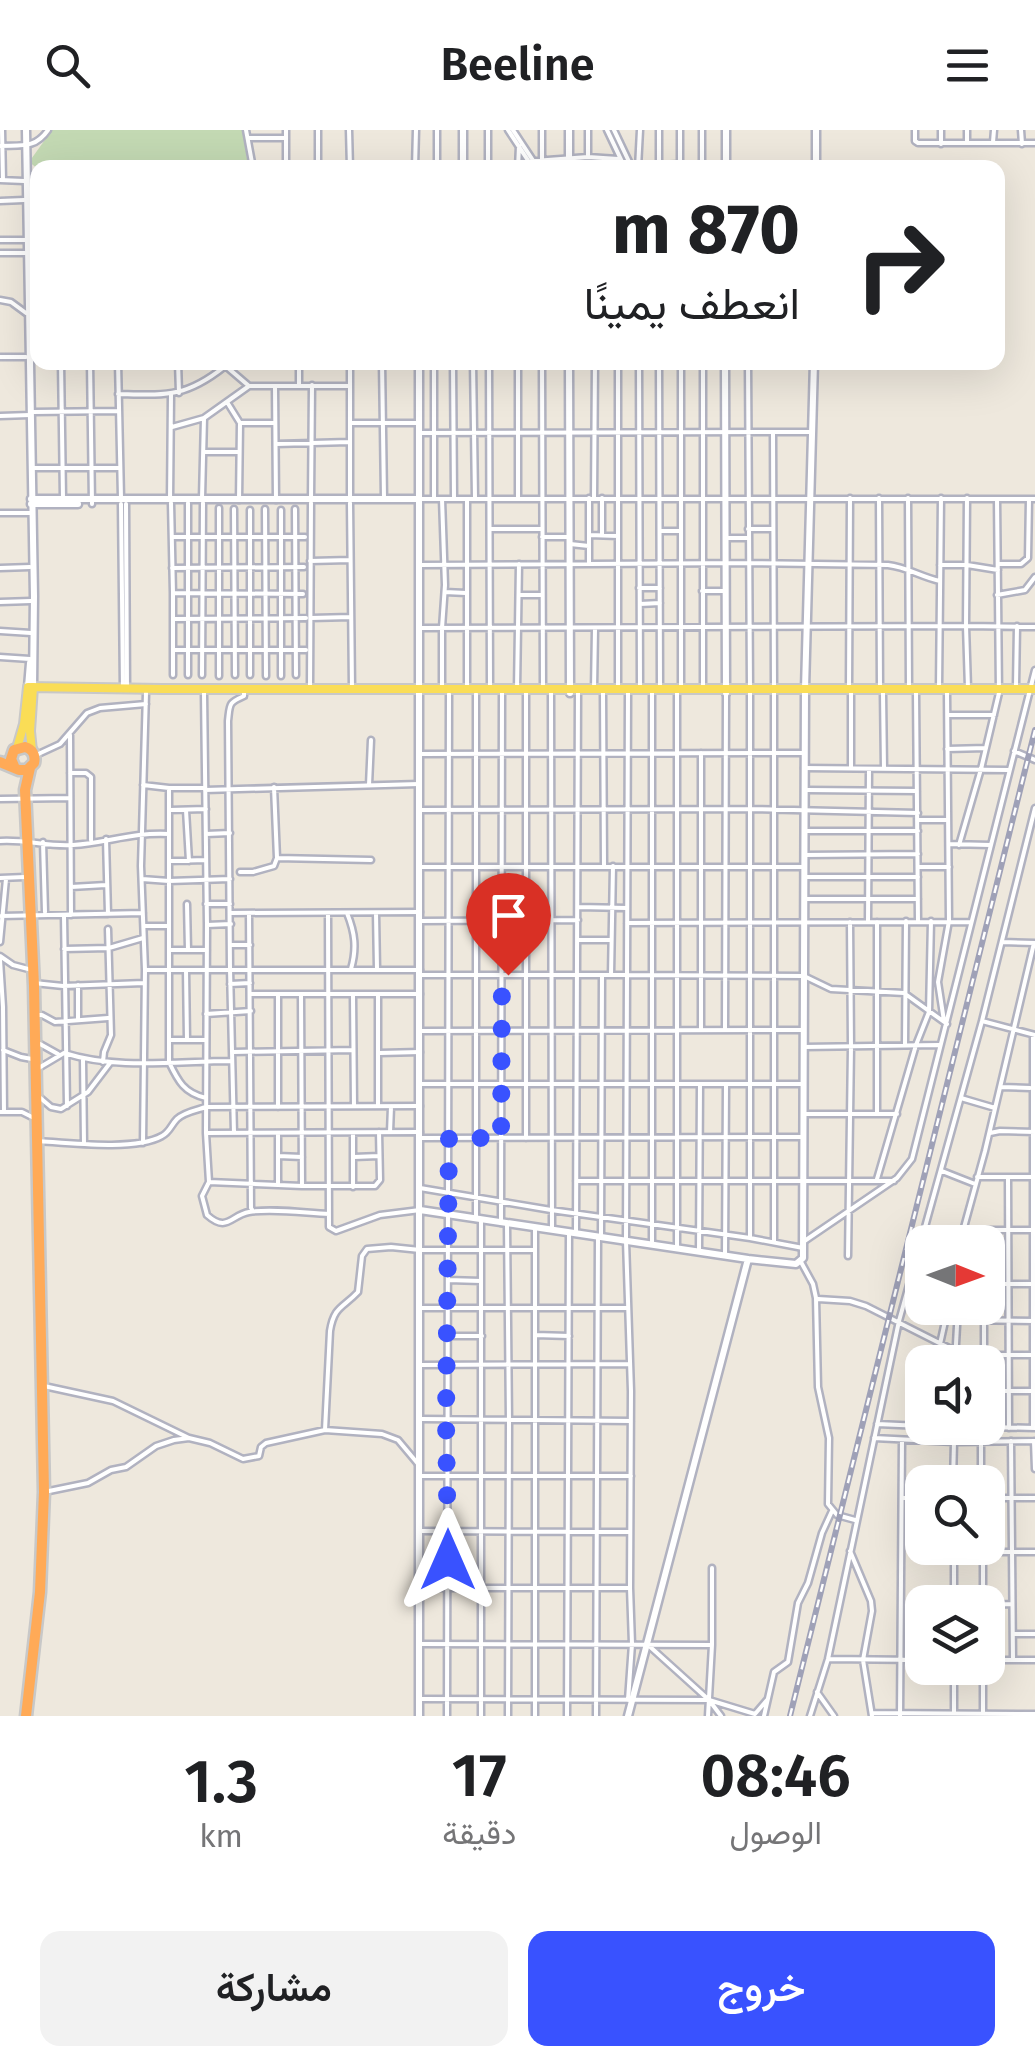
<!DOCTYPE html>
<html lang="ar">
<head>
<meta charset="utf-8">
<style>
  body { margin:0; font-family:"Fira Sans",Vazirmatn,sans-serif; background:#f2f2f2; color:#202124; direction:rtl; height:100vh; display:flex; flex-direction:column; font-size:38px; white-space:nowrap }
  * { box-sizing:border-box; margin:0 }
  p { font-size:32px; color:#757577 }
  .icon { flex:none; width:55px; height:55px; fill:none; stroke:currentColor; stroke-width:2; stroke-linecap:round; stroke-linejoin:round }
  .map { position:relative; height:1586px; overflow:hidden; direction:ltr }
  .panel { display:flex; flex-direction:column; background:#fff; flex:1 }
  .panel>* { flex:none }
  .hud { position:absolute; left:30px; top:30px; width:975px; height:210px; border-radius:20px; box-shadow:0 10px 40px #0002; direction:rtl; background:#fff; color:#202124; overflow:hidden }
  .needle { width:65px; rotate:91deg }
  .controls { position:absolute; left:905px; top:1095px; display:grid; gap:20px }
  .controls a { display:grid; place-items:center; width:100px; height:100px; border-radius:20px; background:#fff; box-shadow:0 10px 40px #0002; font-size:50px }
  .pin { position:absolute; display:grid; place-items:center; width:85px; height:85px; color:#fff; margin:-102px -42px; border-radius:50% 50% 50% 0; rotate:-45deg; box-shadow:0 0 10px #0007 }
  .pin .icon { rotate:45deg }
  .me { position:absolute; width:110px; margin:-55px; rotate:0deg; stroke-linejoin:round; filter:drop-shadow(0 0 8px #0008) }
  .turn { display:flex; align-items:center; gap:35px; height:210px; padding:0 40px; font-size:45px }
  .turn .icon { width:130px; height:130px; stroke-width:2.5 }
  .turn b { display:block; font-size:70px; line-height:85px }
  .eta { display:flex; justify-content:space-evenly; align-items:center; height:170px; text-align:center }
  .eta b { font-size:60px; font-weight:600; line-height:70px }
  .primary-button { display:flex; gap:20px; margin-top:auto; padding:20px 40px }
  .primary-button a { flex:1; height:115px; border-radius:20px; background:#3952ff; color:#fff; font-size:40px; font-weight:600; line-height:115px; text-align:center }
  .primary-button a+a { background:#f2f2f2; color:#202124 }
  header { display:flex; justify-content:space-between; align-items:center; height:130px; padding:0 40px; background:#fff; font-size:45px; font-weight:600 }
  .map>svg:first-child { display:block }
  .cemetery { fill:#c3d9b3 }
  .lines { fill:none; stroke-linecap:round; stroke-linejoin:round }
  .street-casing { stroke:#b1b2c0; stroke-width:9 }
  .secondary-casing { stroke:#b1b2c0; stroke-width:11 }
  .primary-casing { stroke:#c8c8c8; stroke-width:12 }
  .highway-casing { stroke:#c8c8c8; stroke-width:15 }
  .street { stroke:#fff; stroke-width:4 }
  .secondary { stroke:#fff; stroke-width:6 }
  .primary { stroke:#fadd56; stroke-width:8 }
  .highway { stroke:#ffaa57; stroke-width:10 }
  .rail-casing { stroke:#9fa1b7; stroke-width:6 }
  .rail { stroke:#fff; stroke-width:2.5; stroke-dasharray:8; stroke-linecap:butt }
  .route { stroke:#3952ff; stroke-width:18; stroke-dasharray:0 32.4 }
</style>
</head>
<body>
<header><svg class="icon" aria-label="menu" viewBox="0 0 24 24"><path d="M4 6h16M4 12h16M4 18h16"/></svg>Beeline<svg class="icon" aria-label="search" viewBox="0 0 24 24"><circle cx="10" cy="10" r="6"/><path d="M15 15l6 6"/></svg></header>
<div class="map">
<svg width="1035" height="1586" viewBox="0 0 1035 1586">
  <rect width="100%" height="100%" fill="#eee8dd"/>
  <!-- cemetery -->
  <path class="cemetery" d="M52,0H243L248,36L37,38L29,32Z"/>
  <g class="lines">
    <defs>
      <path id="street" d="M2,0L3,50
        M246,0L253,38
        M349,0L350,38
        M508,0L533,38
        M513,0L538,38
        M542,0V30
        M588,0V27
        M607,0L625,38
        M614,0L632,38
        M702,0V38
        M915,0V11L918,13H1035
        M967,0V13
        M1021,0L1022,14
        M248,8H286
        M993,12L994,0
        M941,14V0
        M0,16C21,15 35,19 48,0
        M534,31L588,27L618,29
        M660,35L680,34
        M286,38V0
        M318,38V0
        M415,38L416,0
        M437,38V0
        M488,38V0
        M518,38L519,16
        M638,38L640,0
        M659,38V0
        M680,38V0
        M0,50L24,51
        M0,71L24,70
        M0,110H25
        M0,123H25
        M0,170L11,172L26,183
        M0,227H26
        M61,232L63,368
        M90,232L92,374
        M118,232L121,368
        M178,232L179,263
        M221,232L249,256H350
        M382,232L384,368
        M434,232V368
        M453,232L454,368
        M473,232L475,368
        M489,232L490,558
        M542,232L543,559
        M639,232L640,558
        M659,232L660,558
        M681,232V559
        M703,232V558
        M748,232L750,559
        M118,233L178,234
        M299,255V232
        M275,256L276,370
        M118,264C165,265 185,268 224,237
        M227,272L240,293L239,370
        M33,282L119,281
        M0,286L30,285
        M240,293H275
        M350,293H419
        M172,297L204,288L249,256
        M419,303L809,302
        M773,303L774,558
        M276,314L349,312
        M204,322H239
        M32,338H120
        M202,368L204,288
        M350,368V232
        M518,368V232
        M589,368V434
        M594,368L595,232
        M879,368L880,558
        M908,368L909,558
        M967,368L966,496L1035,497
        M311,369L312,255
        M420,369H1035
        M442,369L445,455L442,498V559
        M467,369V559
        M170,370L171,265
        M171,373L173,463L303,464
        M350,373L352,558
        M121,374L123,559
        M126,374L127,559
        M219,378V546
        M234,379L235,545
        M265,379L266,546
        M295,379L296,545
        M250,380V545
        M281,380V546
        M0,383H30
        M492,399H542
        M748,399H773
        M660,401H680
        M589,405L618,406
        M602,405V368
        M172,407H305
        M542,407H570
        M728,408H748
        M570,414L589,416
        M310,431L350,430
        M999,434H1021L1028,428L1029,369
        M419,435L748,433L888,435C907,437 921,447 940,451
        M940,435H967L998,440
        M0,438L30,437
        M172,438L304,437
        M639,458H660
        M702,461H725
        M445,462L466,463
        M173,463V545
        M519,465H542
        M997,465L1025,460L1035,447
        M0,472L31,471
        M640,474L660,473
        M311,488L351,487
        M174,489L306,488
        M419,498L966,496L968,558
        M0,501L31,503
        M174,520H306
        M0,527L30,529
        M188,545V373
        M202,545L203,373
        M1016,556L1017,496
        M310,558L311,373
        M618,558V232
        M849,558L850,368
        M939,558L941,368
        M517,559L519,434
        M594,559L595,499
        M916,562L918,791
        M204,563L207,795L206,1003L209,1052L202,1066L207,1085C227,1103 231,1085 249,1082C272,1078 305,1083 329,1084
        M526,563V1008
        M551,563L552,1099
        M603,563L604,736
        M628,563L627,845L804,846L831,859L904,863L947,894
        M677,563V1118
        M851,563V638
        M883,563L884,639
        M476,564V1089
        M949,585H994
        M70,605L71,785
        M947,619L986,618
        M1014,621L1035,630
        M701,623V898
        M419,624L804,623
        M34,626L60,614L87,583L100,578L146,574
        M804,638L1009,640
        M70,643H86L91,647V710
        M143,655L169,658H203
        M369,655L371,610
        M169,658V932C178,951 184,963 206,968
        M205,660L419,654
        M807,660L917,661
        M0,669L70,668
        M170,680L206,679
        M186,680L189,731
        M419,680L750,679L918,683
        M918,690H948
        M804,701H918
        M206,704L230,703
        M106,709L108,784
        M0,711C24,709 49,717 73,715C107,713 132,702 169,704
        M43,712L45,782
        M950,714L990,715
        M959,715L981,639L999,563L997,369
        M804,725L918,724
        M277,728L371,730
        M170,731L206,730
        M420,737H804
        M918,737H949
        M240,742H253L274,736L277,728L274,657
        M804,747H918
        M0,748L25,747
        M142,749L169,751L230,749
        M71,757L106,755
        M804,769H918
        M187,774L188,820
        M206,774H230
        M578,777L627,778
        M231,783L420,782
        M249,783L251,1078L253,1081
        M328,783L329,1097L336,1101L380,1085L420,1080
        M347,783C355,803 357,818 351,839
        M376,783L377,839
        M1,786L143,783
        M64,786L67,976
        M420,791L578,790
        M868,792L869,639
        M627,793L971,792
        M207,795L231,794
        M144,796H169
        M578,810H611
        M0,812L6,749
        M1002,812L1035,813
        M231,815H250
        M64,819L109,818L143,808
        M169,820H207
        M0,826L13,835L32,840
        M0,830L3,877L4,982
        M145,840H420
        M186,840L187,910
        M420,845H627L626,1111L631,1261L630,1458L632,1514L628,1570
        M611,845L613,736
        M34,853L63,856L144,853
        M230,854L250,853
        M78,855V890
        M251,864H420
        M278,864V977
        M301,865L302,1056
        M353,866L354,976
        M206,884L251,881
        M35,885H42L55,892L108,888
        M944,891L938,852L949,791L947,563
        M982,891L1035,905
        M725,900L726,565
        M420,901L804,900
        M1033,905V1298
        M171,910H206
        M40,914L58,924
        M905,915L906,791
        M804,917L939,915
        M3,920L21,927L32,929
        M233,922L353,920
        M380,923L420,922
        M83,929L84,1014
        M103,932L104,922L111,905L108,799
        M37,939L64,923C118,940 176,931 232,931
        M420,954H803
        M1000,957L1030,958
        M38,966L51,977L61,979L88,962L110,933
        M961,968L995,978
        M378,976V866
        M0,982H22L34,988
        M804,984H897
        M877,984V792
        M390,1002L391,977
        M206,1003L420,1002
        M234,1003L230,839L228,591C230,574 228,573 244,566V561
        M278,1003V1053
        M353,1003V1057
        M990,1003L1000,1001L1035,1002
        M420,1008L803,1007
        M38,1011C69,1013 136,1021 162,1006C170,1002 171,995 177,989C184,982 197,980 206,977L420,976
        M143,1013L145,840L141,736L146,563
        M278,1026L302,1027
        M354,1027L379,1026
        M942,1041L975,1054
        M977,1047H1032
        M1008,1047L1009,1298
        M877,1049L916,915L929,882L931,791
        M576,1051H894
        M209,1052L302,1056H375L380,1050L379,1002
        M420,1058L551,1080L750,1108L803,1118
        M501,1093L502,563
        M507,1095L509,1291L508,1586
        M963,1100H1035
        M576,1103L578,559
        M601,1105L602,845
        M750,1108V563
        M774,1112V563
        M803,1112L897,1048L912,1029L1035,540
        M960,1112L985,1021L1034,813
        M652,1113V563
        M699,1121L700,954
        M725,1126L726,955
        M848,1126L851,917L850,792
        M801,1132L813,1154L816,1168L818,1257L829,1308L828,1374L837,1385L855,1390
        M448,1150L481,1151
        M988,1154H1035
        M818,1169L850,1171L866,1176L963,1225H1035
        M419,1178H628
        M946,1190L1035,1191
        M535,1205L569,1206
        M448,1206H482
        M936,1232L948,1178
        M955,1232L958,1178
        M984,1232V1178
        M420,1235L630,1234
        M44,1256L113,1271L189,1308
        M988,1261H1035
        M421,1289L631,1291
        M877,1294L922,1296
        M917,1296L922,1275
        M988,1297L1035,1298
        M325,1300L330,1201C334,1176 343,1178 358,1162L362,1126L367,1119L391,1117L420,1120H535
        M874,1308L954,1312L1035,1311
        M1011,1311L1013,1530
        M1034,1311L1035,1339
        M981,1312V1352
        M420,1346H631
        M953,1352L954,1312
        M49,1361L88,1353L111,1340L126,1337L156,1316L174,1310L189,1308L210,1313L243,1329L259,1326L261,1317L266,1313L325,1300L382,1304L398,1310L419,1335
        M902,1368H922
        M988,1368H1035
        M420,1401L630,1402
        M954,1418V1472
        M983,1418V1472
        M850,1421L871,1471L872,1481L863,1530L872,1586
        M954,1422H1035
        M420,1458H630
        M988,1475L1012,1474
        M1015,1504H1035
        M419,1514L712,1515
        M647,1514L709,1570L721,1586
        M828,1529L922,1530
        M988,1530H1035
        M817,1562L834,1586
        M419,1569L709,1570L755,1584L767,1570
        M872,1583L1035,1584
        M954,1583V1538
        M983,1583V1538
        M447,1586L449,564
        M481,1586V1090
        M535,1586V1097
        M567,1586L569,1102
        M596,1586L598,1106
        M708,1586L712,1515V1438
        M764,1586L774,1542L788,1532L798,1473L808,1453L822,1403L832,1381
        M810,1586L828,1529L899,1191L982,891L1035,678
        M900,1586L902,1310"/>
      <path id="secondary" d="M26,0L34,466L33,557
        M463,0V38
        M569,0V38
        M816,0V38
        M726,38V0
        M419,232V1586
        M569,232L570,563
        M725,232L726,563
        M31,369H419
        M31,374H78
        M28,557L30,533
        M420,1080L748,1129L796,1134L803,1128L805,559L814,232
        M628,1586L748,1129"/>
      <path id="primary" d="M17,618L24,594L28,557L162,559H1035
        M32,621L30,601L33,557"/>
      <path id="highway" d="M0,632L19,640H27L34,633C36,625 32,619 25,617L14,620L11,629L14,636
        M26,1586L40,1462L44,1362L34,856L25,660L30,638"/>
    </defs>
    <!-- street casing -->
    <use href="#street" class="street-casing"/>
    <!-- secondary casing -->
    <use href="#secondary" class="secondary-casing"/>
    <!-- primary casing -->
    <use href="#primary" class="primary-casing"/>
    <!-- highway casing -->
    <use href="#highway" class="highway-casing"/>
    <!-- street -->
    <use href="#street" class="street"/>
    <!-- secondary -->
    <use href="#secondary" class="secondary"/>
    <!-- primary -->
    <use href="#primary" class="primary"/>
    <!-- highway -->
    <use href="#highway" class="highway"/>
    <defs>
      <path id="rail" d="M790,1586L1035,600"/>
    </defs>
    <!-- rail casing -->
    <use href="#rail" class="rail-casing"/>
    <!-- rail -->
    <use href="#rail" class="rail"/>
  </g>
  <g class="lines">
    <!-- route -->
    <path class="route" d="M448,1430L446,1289L449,1008H501L502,846L508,845"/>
  </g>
</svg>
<div class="controls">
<a><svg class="needle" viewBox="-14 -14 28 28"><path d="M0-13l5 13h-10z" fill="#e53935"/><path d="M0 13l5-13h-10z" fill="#757577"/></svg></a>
<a><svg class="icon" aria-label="sound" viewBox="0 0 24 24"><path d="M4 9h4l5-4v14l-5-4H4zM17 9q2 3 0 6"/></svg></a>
<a><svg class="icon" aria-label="search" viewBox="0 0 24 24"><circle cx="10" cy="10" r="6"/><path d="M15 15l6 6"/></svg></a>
<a><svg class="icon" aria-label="layers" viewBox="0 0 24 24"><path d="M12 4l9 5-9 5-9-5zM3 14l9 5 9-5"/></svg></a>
</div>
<div class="pin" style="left:508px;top:845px;background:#d93025"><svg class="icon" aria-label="arrive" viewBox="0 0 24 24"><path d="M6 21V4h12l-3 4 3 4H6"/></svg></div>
<svg class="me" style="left:448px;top:1430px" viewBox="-20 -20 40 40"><path d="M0-17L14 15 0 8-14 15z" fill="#3952ff" stroke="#fff" stroke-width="4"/></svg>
<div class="hud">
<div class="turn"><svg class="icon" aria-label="right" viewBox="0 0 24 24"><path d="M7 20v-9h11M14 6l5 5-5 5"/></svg><div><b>870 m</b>انعطف يمينًا</div></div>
</div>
</div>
<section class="panel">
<div class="eta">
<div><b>08:46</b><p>الوصول</p></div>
<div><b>17</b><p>دقيقة</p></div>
<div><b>1.3</b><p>km</p></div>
</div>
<div class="primary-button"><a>خروج</a><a>مشاركة</a></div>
</section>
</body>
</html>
